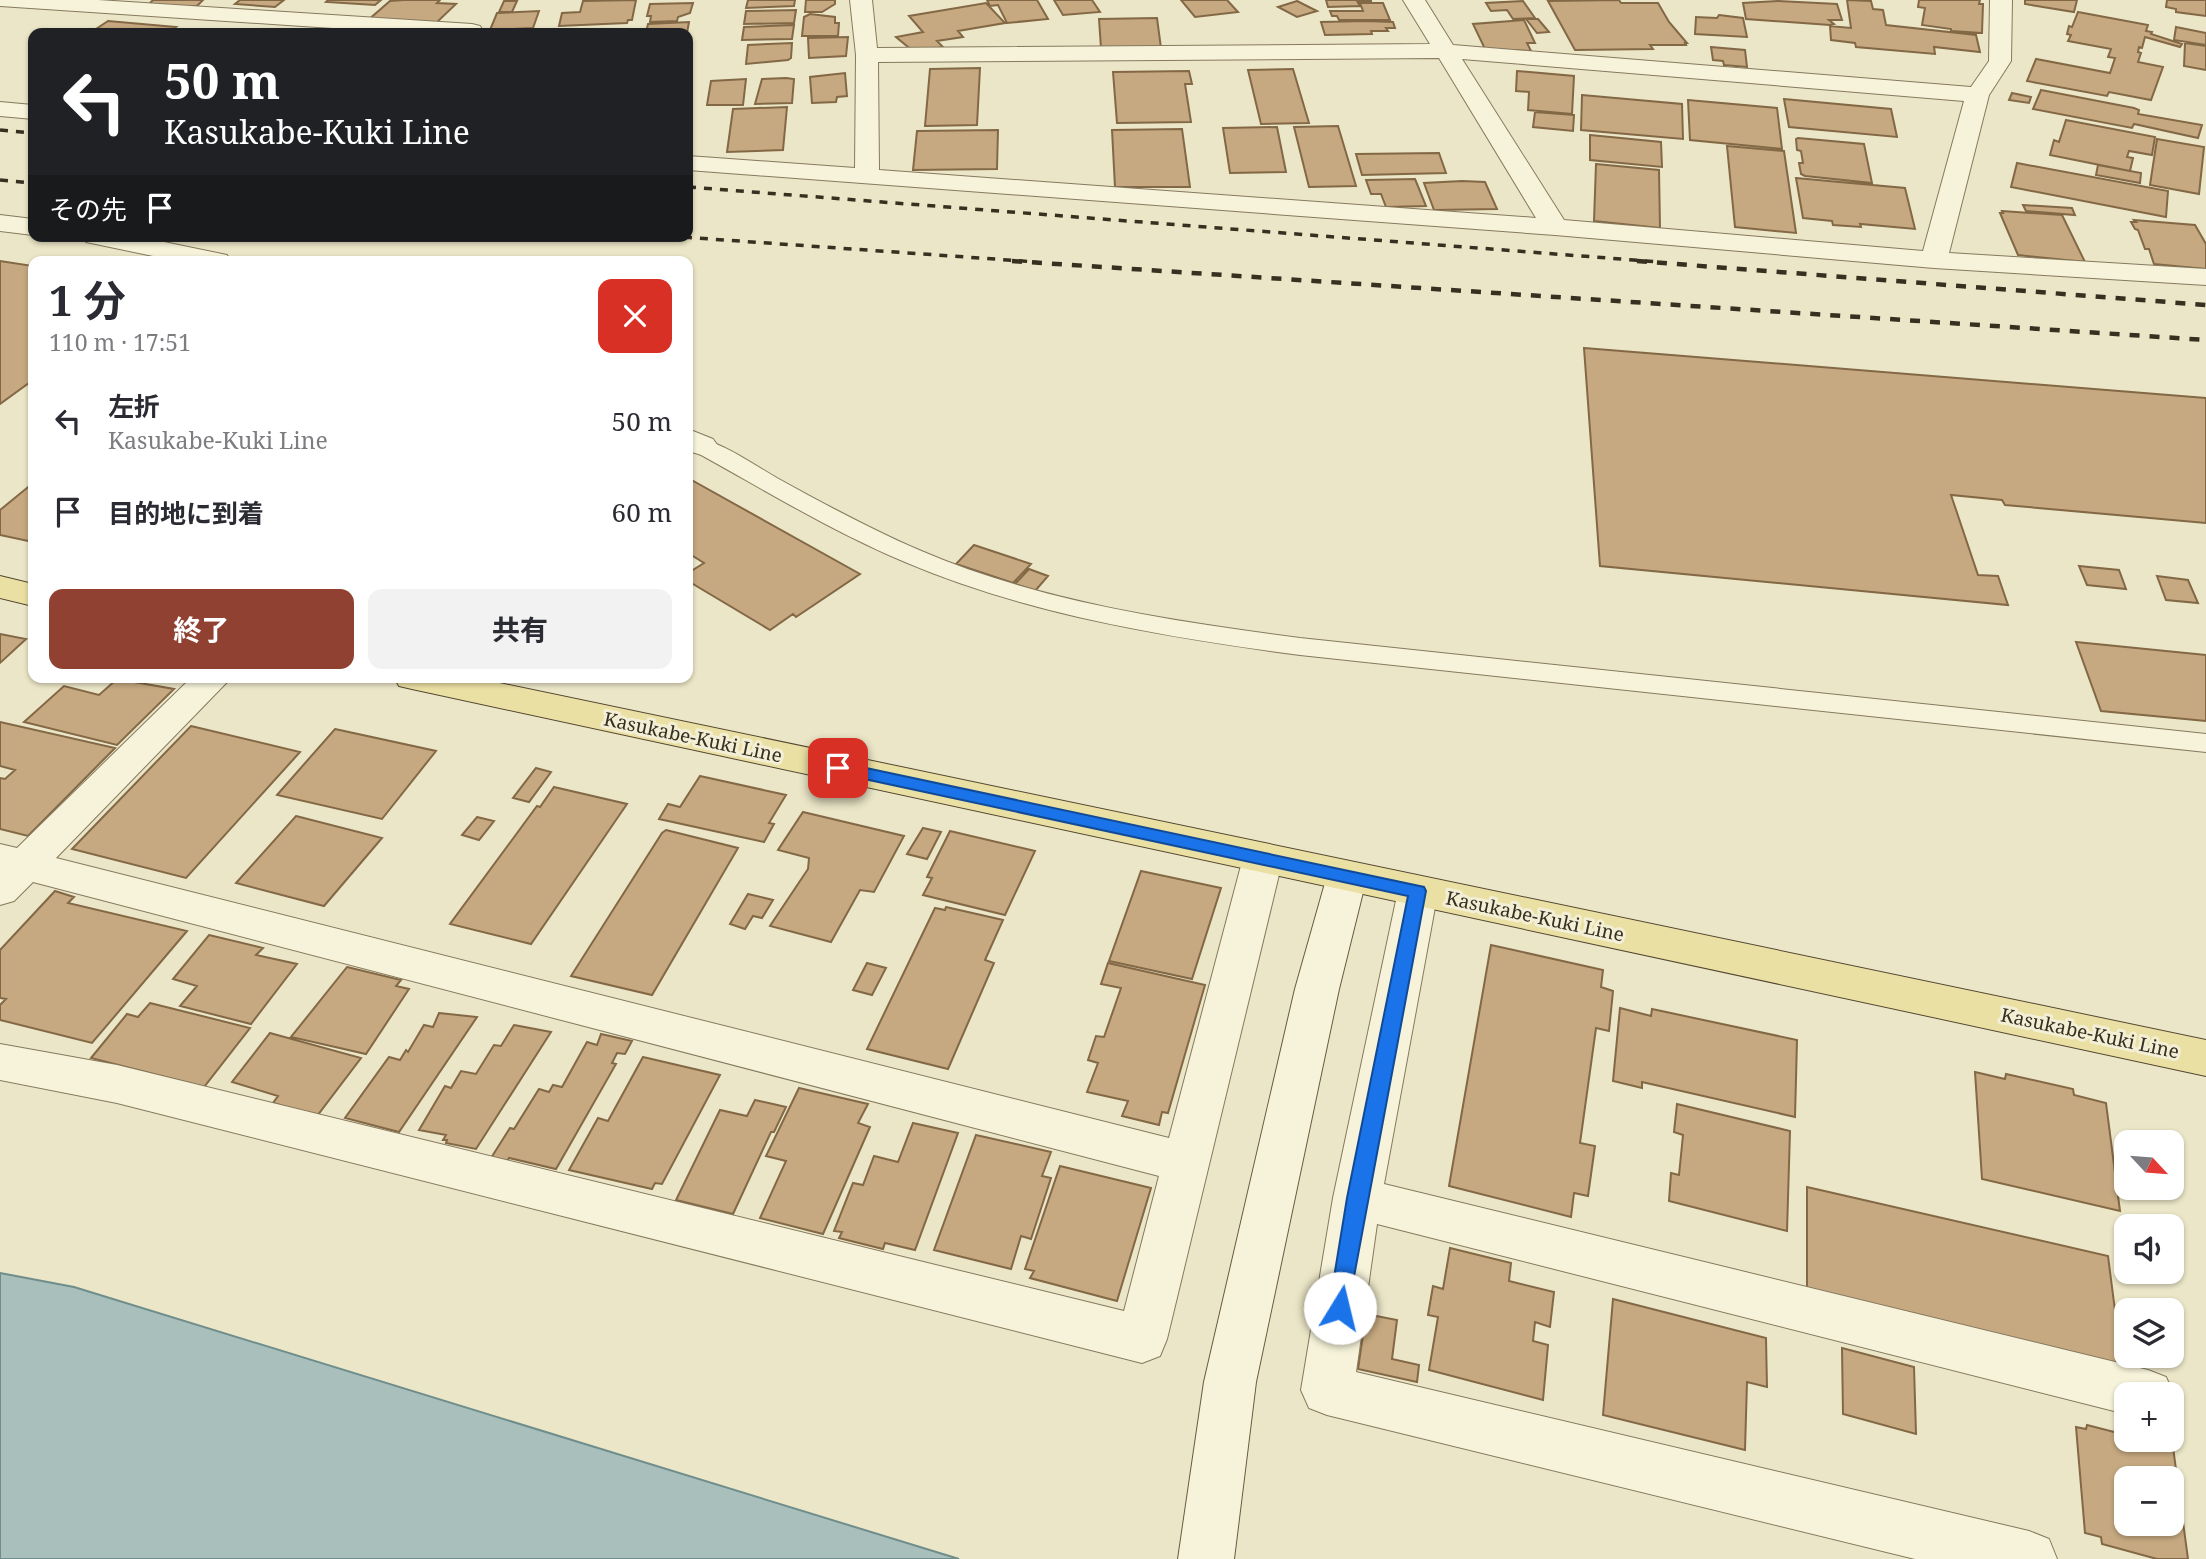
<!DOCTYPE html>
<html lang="ja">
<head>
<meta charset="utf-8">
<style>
  body { margin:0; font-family:"Noto Serif","Noto Sans JP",serif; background:#f2f2f3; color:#2b2b33; height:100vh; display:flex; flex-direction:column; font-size:26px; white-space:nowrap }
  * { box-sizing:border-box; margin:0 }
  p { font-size:23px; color:#7c7c81 }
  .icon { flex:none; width:38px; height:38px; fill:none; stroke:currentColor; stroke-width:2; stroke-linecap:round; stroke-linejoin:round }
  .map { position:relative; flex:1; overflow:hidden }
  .panel { position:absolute; left:28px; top:256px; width:665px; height:427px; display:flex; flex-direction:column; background:#fff; border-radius:14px; box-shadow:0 2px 5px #0004 }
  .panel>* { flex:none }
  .banner { position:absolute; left:28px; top:28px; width:665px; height:214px; border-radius:14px; box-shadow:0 2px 5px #0004; background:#202124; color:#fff; overflow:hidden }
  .needle { width:46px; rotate:116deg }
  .tools { position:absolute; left:2114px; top:1130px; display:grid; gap:14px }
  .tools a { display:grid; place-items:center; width:70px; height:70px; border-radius:14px; background:#fff; box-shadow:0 2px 5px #0004; font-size:35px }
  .pin { position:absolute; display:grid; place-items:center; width:60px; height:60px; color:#fff; margin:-30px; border-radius:14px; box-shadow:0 4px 10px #0006 }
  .me { position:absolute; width:77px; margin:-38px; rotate:9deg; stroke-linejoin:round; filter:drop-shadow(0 0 5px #0008) }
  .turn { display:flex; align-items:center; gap:24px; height:147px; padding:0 21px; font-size:32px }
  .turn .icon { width:91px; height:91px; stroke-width:2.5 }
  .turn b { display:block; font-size:49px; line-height:60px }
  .then { display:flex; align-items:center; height:66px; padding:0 21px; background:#0003; gap:14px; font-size:26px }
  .round { display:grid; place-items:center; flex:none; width:74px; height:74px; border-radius:14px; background:#f2f2f3 }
  .overview { display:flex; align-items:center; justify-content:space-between; height:119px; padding:0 21px }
  h1 { font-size:42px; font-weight:700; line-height:52px }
  .cta { display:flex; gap:14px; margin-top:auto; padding:14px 21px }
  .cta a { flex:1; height:80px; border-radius:14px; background:#904132; color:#fff; font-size:28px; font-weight:700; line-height:80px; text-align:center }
  .cta a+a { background:#f2f2f3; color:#2b2b33 }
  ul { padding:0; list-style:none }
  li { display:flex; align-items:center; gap:21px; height:91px; padding:0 21px }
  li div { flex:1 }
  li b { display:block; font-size:26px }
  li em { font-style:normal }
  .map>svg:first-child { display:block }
  .water { fill:#a8bfbc; stroke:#6f8d8b; stroke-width:2 }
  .building { fill:#c6a980; stroke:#836846; stroke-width:2; fill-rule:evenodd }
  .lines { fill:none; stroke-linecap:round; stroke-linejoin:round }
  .lane-casing { stroke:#86795e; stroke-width:2 }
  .street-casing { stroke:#86795e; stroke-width:2 }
  .secondary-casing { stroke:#675b41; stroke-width:2 }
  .primary-casing { stroke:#544732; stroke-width:2 }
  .lane { fill:#f6f3da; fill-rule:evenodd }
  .street { fill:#f6f3da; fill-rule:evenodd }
  .secondary { fill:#f6f3da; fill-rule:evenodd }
  .primary { fill:#ebe0a3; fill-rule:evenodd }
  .rail-far1 { stroke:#372f20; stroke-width:3.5; stroke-dasharray:8 8; stroke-linecap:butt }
  .rail { stroke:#372f20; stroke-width:4.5; stroke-dasharray:10 10; stroke-linecap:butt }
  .route { fill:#1a73e8; stroke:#114b97; stroke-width:2 }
  .labels { text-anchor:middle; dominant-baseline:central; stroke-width:6; stroke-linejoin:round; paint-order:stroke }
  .street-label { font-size:19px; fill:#372f20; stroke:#f3efd6 }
</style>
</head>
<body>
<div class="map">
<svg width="2206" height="1559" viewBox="0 0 2206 1559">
  <rect width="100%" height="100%" fill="#ebe6c7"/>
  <!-- water -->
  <path class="water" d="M0,1273L74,1287L959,1559H0Z"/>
  <!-- building -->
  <path class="building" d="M153,0H203L197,6H147Z
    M240,0H284L275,7L235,4Z
    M328,0H381L375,5L326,2Z
    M404,0H440L437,3L456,4L434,25L367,21L390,1Z
    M636,0L632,20H628L627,23L559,26L562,13L580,12L583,1Z
    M748,0H795L794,6L746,8Z
    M806,0H835V4L822,12H805Z
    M987,0H1037L1048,19L1007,23L998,5L990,6Z
    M1054,0H1092L1100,12L1063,15Z
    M1181,0H1227L1238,12L1195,17Z
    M1326,0H1371V1H1357L1360,6L1328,7Z
    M1619,0L1621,3H1658L1669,22L1687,43H1685L1686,45H1650L1653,49L1575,50L1548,1Z
    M1847,0L1871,1L1873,9L1883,10L1886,25L1976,35L1980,52L1934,47L1935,54L1856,47L1855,43L1831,40L1830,26L1851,28Z
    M1919,0H1980L1979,4H1983L1982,33L1951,31V29L1922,25L1925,8L1918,7Z
    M2025,0H2077L2074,12L2025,4Z
    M2167,0H2206V16L2176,12V9L2166,7Z
    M504,1H517L512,12H499Z
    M1297,1L1317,11L1297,17L1278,7Z
    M1523,1L1535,18L1513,19L1507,10L1491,11L1486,3Z
    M1778,1L1837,4L1842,20H1829L1834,24L1830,25L1746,19L1743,3Z
    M693,3L690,13L678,17L677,21L650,22L651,16H647L650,4Z
    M986,3L1005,23L958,31L963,37L937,41L943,47L914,52L896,37L923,32L909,16Z
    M1360,3H1383L1390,20H1339L1337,16H1332L1330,11H1363Z
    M796,10L794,23L744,24L746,11Z
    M539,11L533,28L490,30L497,13Z
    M2078,12L2148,25L2146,31L2152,32L2151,34L2182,44L2180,47L2145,37L2142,48L2139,47L2138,52L2141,53L2138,62L2163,67L2151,100L2109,92L2107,96L2027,81L2036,59L2110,73L2115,58L2108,57L2111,49L2068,41L2071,35L2067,34L2069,26L2072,27Z
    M810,14L835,17V23H839L838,36H802L804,17Z
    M1719,15L1743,18L1747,37L1695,34L1696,17L1717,18Z
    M1157,18L1161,48H1101L1099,19Z
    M1526,19H1538L1549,32L1537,33Z
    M1524,20L1535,43H1527L1531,51L1485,49L1473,24Z
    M108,21L176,27L167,33H90Z
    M1366,21L1393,22L1395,28H1386L1388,31H1371L1372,34L1325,35L1321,22Z
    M689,22L687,33H646L648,24Z
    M794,25L792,39L742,40L744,27Z
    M2176,27L2206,33V45L2174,40Z
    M848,37L846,56L809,58L808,38Z
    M792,43L791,58L788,60L746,64L748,45Z
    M2185,43L2206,46V70L2184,66Z
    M1711,47L1745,50L1747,67L1724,65L1723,61L1713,60Z
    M980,68L977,125L925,126L930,69Z
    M1293,69L1309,123L1261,124L1248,70Z
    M1189,71L1192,84H1185L1191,122L1117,123L1113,72Z
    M1517,71L1574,76L1572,114L1528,110L1529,92L1516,91Z
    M845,73L847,96L837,97L836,102L812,103L810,77Z
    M786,78L794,79L792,103L755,104L762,79Z
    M746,79L743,105H707L711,81Z
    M2041,90L2134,108L2139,110L2138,114L2202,125L2198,138L2134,124L2132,128L2033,109Z
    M2012,93L2031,97L2029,103L2009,100Z
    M1582,95L1682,104L1683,139L1581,130Z
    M1784,99L1891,109L1897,137L1789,127Z
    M1688,100L1777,108L1782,149L1690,140Z
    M787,107L783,150L727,152L733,109Z
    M1535,112L1574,115L1573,131L1533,127Z
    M2066,120L2155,137L2152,155L2129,151L2127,157L2133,158L2130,171L2050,155L2054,140L2059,142Z
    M1338,126L1356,186L1309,187L1294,127Z
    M1277,127L1286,172L1230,173L1223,128Z
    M1182,129L1190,187H1115L1112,130Z
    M998,130L997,169L913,170L917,131Z
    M1590,135L1661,142L1662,167L1590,160Z
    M1798,138L1864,144L1872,183L1805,176L1801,174L1799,163H1803L1801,151L1797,150L1796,139Z
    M2157,139L2204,147L2199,194L2150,185Z
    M1727,146L1784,151L1796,233L1735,227Z
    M1439,153L1446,173L1362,175L1356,154Z
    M2017,163L2168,191L2166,217L2011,187Z
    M1596,164L1659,170L1660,228L1594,221Z
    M2098,165L2141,173L2140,183L2096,175Z
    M1796,178L1905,188L1915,229L1860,224L1861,227L1833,225L1832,221L1803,218Z
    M1415,179L1426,206L1386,207L1381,194H1371L1366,180Z
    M1462,181L1485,182L1497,209L1434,210L1424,183Z
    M2023,205L2072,208L2075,215L2026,211Z
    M2002,211L2062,215L2085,262L2018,255L2000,213H2003Z
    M2134,220L2195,225L2206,244V269L2154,264L2149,249H2145L2138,230L2135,229L2131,222H2136Z
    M0,261L33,266V380L0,404Z
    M1584,348L2206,398V523L2005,505L2002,500L1951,495L1978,575L1998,576L2008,605L1600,566Z
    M688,478L860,574L796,617L793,614L770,630L688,581V573L704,563L688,553Z
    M33,483V542L0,535V510Z
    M974,545L1031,564L1013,583L956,564Z
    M2079,566L2119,570L2126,589L2087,585Z
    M1029,569L1048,576L1035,591L1015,584Z
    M2157,576L2188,580L2198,603L2166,600Z
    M0,634L26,639L0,663Z
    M2076,642L2206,655V721L2101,711Z
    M117,679L174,689L117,745L24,722L64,686L99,695Z
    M0,722L115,748L28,836L0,829V778L5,779L15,770L0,766Z
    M191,726L300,752L186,878L72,849Z
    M335,729L436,751L382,819L277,795Z
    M536,768L551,772L529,802L513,798Z
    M700,776L786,795L769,823L774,824L764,842L659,819L668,804L680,807Z
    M554,787L627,804L531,944L450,924L537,806L540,807Z
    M803,812L904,836L874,892L860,890L831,942L770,926L808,869L809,858L778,850Z
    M296,816L382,838L324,906L236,883Z
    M477,817L494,821L479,840L462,835Z
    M923,828L941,832L927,859L907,854Z
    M666,830L738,848L652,995L571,976L662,833Z
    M950,831L1035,851L1005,915L923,895L932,878L927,877Z
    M1141,871L1221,888L1192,979L1109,961Z
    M55,891L74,897L68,903L187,931L92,1043L0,1020V1005L6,999L0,998V950Z
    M748,894L773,900L762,918L753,916L745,929L730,924Z
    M946,907L1003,920L985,960L994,963L948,1069L867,1049L935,908L945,910Z
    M209,935L263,948L256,955L297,964L251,1024L180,1006L197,986L173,979Z
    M1491,945L1603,970L1601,987L1613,991L1609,1031L1596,1028L1580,1143L1595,1146L1588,1196L1574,1193L1571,1217L1449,1186Z
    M867,963L886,968L872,995L853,990Z
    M1108,963L1205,985L1168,1113L1162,1112L1159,1125L1122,1116L1128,1101L1087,1092L1098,1063L1088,1060L1096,1036L1104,1037L1121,988L1101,984Z
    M347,967L401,980L396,986L409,989L366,1054L291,1037Z
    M150,1003L250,1028L204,1087L91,1058L127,1014L138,1017Z
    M1620,1008L1651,1016L1652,1009L1797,1040L1795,1117L1642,1082V1088L1613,1081Z
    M439,1013L477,1017L399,1132L345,1118L389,1057L400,1060L406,1050L408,1052L424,1025L433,1027Z
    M514,1025L551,1032L476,1149L446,1143L447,1140H443L446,1135L419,1130L445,1086L451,1088L461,1071L476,1074L494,1045L501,1046Z
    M270,1033L361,1058L317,1116L273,1103L278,1096L232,1082Z
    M601,1034L632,1041L625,1054L617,1053L612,1063L616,1064L556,1169L509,1158L507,1161L491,1158L510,1128L514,1129L539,1089L549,1092L553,1085L562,1087L587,1042L597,1045Z
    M643,1057L720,1075L662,1184L655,1183L652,1189L569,1170L598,1118L608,1121Z
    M1975,1072L2005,1079L2006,1074L2073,1089L2074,1095L2106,1103L2120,1211L1982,1179Z
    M799,1088L868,1104L858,1123L870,1127L823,1234L760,1218L786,1161L766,1156Z
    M755,1100L786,1107L774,1132H771L733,1214L676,1200L720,1110L747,1116Z
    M1677,1104L1790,1131L1787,1231L1669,1201L1671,1173L1679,1175L1683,1135L1674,1132Z
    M913,1123L958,1133L915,1250L885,1243L883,1249L839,1238L842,1232L834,1231L853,1183L863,1185L874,1156L898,1162Z
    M976,1135L1051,1152L1042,1176L1051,1178L1031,1239L1021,1236L1011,1269L934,1250Z
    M1060,1166L1151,1188L1117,1301L1030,1278L1034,1271L1025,1269Z
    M1807,1187L2108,1256L2122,1365L1807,1289Z
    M1450,1248L1511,1263L1509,1281L1554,1292L1550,1327L1535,1322L1533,1341L1548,1345L1543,1400L1429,1370L1438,1317L1428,1315L1433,1286L1443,1289Z
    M1613,1299L1766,1338L1767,1387L1747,1382L1745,1450L1603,1415Z
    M1366,1314L1397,1320L1392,1359L1419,1365L1417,1382L1358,1369Z
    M1842,1348L1914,1367L1916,1434L1843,1414Z
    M2087,1425L2126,1435V1440H2147L2173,1447L2188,1559H2157L2102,1544L2101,1537L2085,1533L2076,1427L2086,1429ZM2126,1479H2172V1524H2126Z"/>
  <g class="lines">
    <defs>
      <path id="lane" d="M702,439C728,446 754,465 777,478C824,504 870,529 919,550C1039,602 1172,621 1300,638L2206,734V752L1300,655C1166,637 1030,615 905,562C831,531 763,489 694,451L691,446L694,441Z"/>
      <path id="street" d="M0,0H98L472,24L480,26L483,31L481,33H407L0,6Z
        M850,0H872L877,48L1430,44L1403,0H1425L1453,45L1971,87L1989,61L1990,0H2012L2011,61L1989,95L1949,253L2206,269V285L1934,268L1555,235L688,170V156L855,168L856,55ZM1439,58L1536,218L879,170L878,62ZM1462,59L1964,101L1923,251L1564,220Z
        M0,102L33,105V119L0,116Z
        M0,215L33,219V235L0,231Z
        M82,236H135L227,255L230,261H177L86,242Z
        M688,429L713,439L718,446L713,453L702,455L688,451Z
        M192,677H232L56,858L1169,1138L1243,858L1249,847L1263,843L1277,847L1283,858L1167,1339L1160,1356L1142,1363L117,1103L0,1080V1044L117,1065L1124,1311L1159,1176L33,882L14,901L0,905V844L17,848Z
        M1418,876L1432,880L1438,891L1384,1184L2148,1370L2166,1377L2174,1395L2172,1400V1395H2126V1414L1377,1224L1356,1372L2029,1531L2049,1539L2057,1559H1915L1327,1415L1309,1408L1301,1390L1333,1198L1398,891L1404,880Z"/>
      <path id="secondary" d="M1347,861L1361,865L1367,876L1339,989L1256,1382L1234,1559H1178L1204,1382L1295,989L1327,876L1333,865Z"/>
      <path id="primary" d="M0,576L33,584V606L0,598Z
        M394,677H471L2206,1040V1076L412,689L399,686Z"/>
    </defs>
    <!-- lane casing -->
    <use href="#lane" class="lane-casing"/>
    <!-- street casing -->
    <use href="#street" class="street-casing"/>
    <!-- secondary casing -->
    <use href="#secondary" class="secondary-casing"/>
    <!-- primary casing -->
    <use href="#primary" class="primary-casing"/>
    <!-- lane -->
    <use href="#lane" class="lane"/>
    <!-- street -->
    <use href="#street" class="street"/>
    <!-- secondary -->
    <use href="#secondary" class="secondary"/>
    <!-- primary -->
    <use href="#primary" class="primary"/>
    <!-- rail-far1 -->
    <path class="rail-far1" d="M0,130L33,133
      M0,180L33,183
      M688,187L1659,262
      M668,236L1036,262"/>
    <!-- rail -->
    <path class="rail" d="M1012,261L2206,340
      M1637,261L2206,305"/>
  </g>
  <!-- route -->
  <path class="route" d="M838,762L1424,887L1426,891L1347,1314L1340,1317L1332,1314L1329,1308L1347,1198L1408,896L832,772L830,768L832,764Z"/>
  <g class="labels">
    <!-- street labels -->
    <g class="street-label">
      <text transform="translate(693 737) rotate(12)">Kasukabe-Kuki Line</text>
      <text transform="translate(1535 916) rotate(12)">Kasukabe-Kuki Line</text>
      <text transform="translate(2090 1033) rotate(12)">Kasukabe-Kuki Line</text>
    </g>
  </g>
</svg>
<div class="tools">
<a><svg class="needle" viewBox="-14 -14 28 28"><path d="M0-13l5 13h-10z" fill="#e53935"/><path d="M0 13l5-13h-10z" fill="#7c7c81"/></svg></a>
<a><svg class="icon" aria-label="sound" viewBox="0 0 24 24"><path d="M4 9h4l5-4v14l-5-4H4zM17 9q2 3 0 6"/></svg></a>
<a><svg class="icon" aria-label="layers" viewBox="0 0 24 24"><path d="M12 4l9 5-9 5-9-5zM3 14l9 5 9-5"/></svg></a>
<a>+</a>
<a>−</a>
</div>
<div class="pin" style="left:838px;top:768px;background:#d93025"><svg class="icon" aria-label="arrive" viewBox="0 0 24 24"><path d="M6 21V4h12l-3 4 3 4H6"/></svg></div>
<svg class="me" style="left:1340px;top:1308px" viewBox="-20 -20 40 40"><circle r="19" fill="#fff"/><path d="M0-13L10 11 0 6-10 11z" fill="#1a73e8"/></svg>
<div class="banner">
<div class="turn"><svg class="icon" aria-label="left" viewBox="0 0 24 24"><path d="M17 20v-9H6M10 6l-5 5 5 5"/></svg><div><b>50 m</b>Kasukabe-Kuki Line</div></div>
<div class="then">その先<svg class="icon" aria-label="arrive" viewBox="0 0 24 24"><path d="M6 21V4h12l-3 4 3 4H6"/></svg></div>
</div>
<section class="panel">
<div class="overview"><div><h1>1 分</h1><p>110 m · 17:51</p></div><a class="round" style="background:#d93025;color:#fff"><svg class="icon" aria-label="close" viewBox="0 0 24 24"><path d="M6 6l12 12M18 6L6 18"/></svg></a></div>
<ul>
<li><svg class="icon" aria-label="left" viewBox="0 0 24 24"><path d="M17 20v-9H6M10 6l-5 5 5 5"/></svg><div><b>左折</b><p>Kasukabe-Kuki Line</p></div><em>50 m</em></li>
<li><svg class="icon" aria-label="arrive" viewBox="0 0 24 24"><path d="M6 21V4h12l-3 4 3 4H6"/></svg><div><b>目的地に到着</b></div><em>60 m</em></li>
</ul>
<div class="cta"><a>終了</a><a>共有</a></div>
</section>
</div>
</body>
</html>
